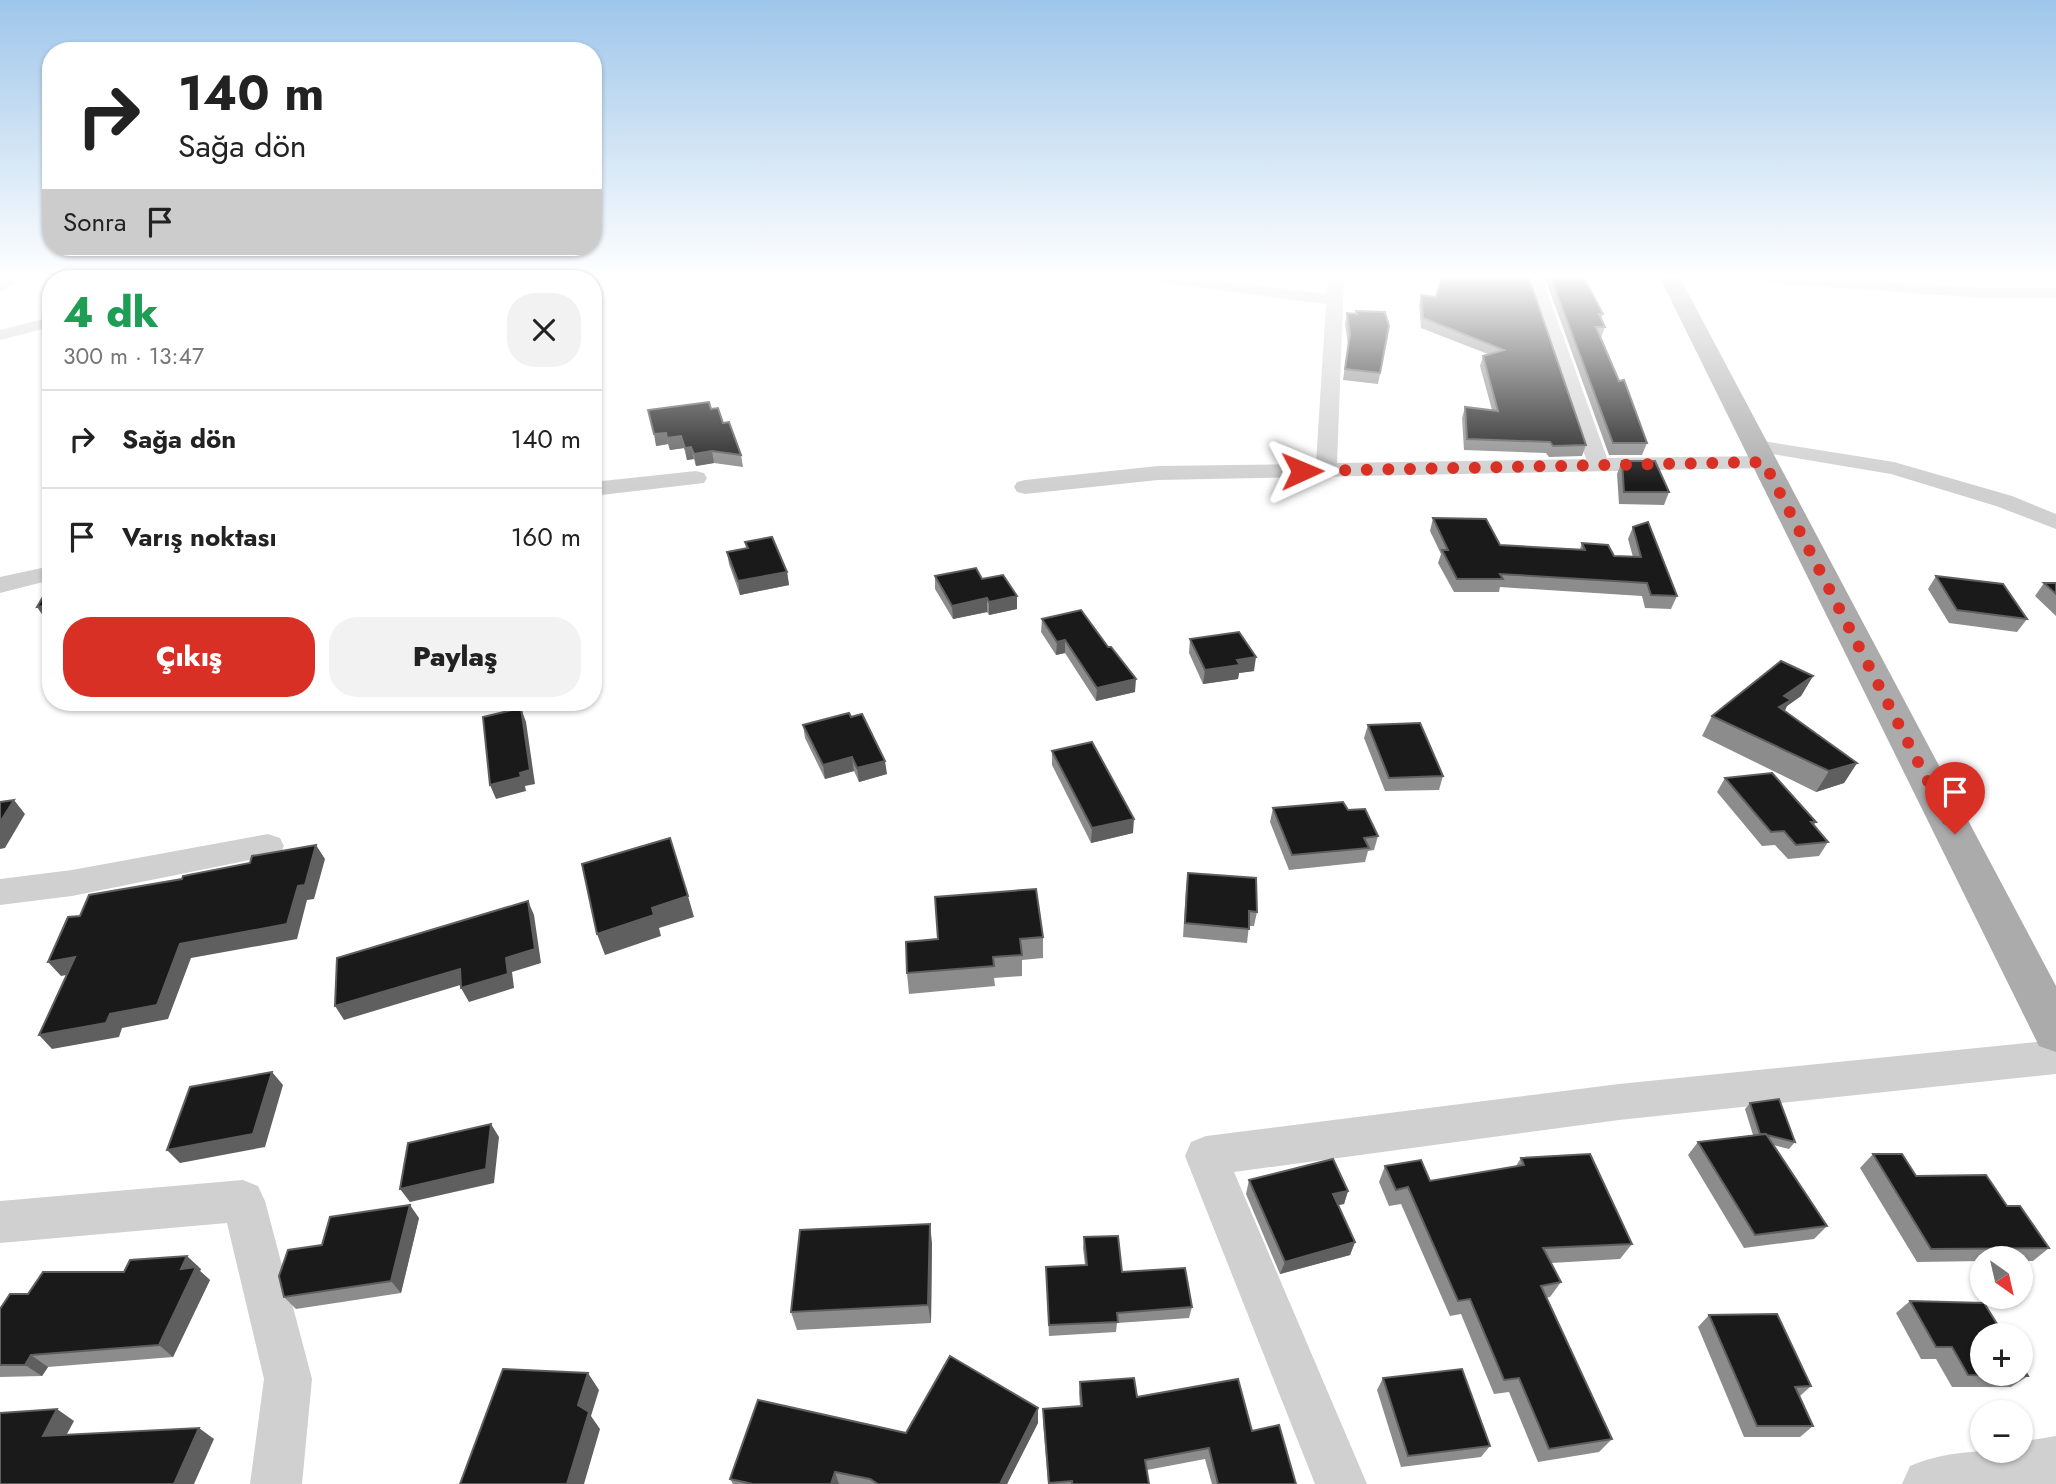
<!DOCTYPE html>
<html lang="tr">
<head>
<meta charset="utf-8">
<style>
  body { margin:0; font-family:Jost,sans-serif; background:#f2f2f2; color:#222; height:100vh; display:flex; flex-direction:column; font-size:26px; white-space:nowrap }
  * { box-sizing:border-box; margin:0 }
  p { font-size:23px; color:#767676 }
  .icon { flex:none; width:38px; height:38px; fill:none; stroke:currentColor; stroke-width:2; stroke-linecap:round; stroke-linejoin:round }
  .map { position:relative; flex:1; overflow:hidden }
  .drawer { position:absolute; left:42px; top:270px; width:560px; height:441px; display:flex; flex-direction:column; background:#fff; border-radius:28px; box-shadow:0 2px 5px #0004 }
  .drawer>* { flex:none }
  .banner { position:absolute; left:42px; top:42px; width:560px; height:214px; border-radius:28px; box-shadow:0 2px 5px #0004; background:#fff; color:#222; overflow:hidden }
  .needle { width:46px; rotate:146deg }
  .tools { position:absolute; left:1970px; top:1246px; display:grid; gap:14px }
  .tools a { display:grid; place-items:center; width:63px; height:63px; border-radius:50%; background:#fff; box-shadow:0 2px 5px #0004; font-size:35px }
  .pin { position:absolute; display:grid; place-items:center; width:60px; height:60px; color:#fff; margin:-72px -30px; border-radius:50% 50% 50% 0; rotate:-45deg; box-shadow:0 0 7px #0007 }
  .pin .icon { rotate:45deg }
  .me { position:absolute; width:77px; margin:-38px; rotate:89deg; stroke-linejoin:round; filter:drop-shadow(0 0 5px #0008) }
  .turn { display:flex; align-items:center; gap:24px; height:147px; padding:0 21px; font-size:32px }
  .turn .icon { width:91px; height:91px; stroke-width:2.5 }
  .turn b { display:block; font-size:49px; line-height:60px }
  .then { display:flex; align-items:center; height:66px; padding:0 21px; background:#0003; gap:14px; font-size:26px }
  .round { display:grid; place-items:center; flex:none; width:74px; height:74px; border-radius:28px; background:#f2f2f2 }
  .head { display:flex; align-items:center; justify-content:space-between; height:119px; padding:0 21px }
  h1 { font-size:42px; font-weight:800; line-height:52px; color:#1e9e55 }
  .cta { display:flex; gap:14px; margin-top:auto; padding:14px 21px }
  .cta a { flex:1; height:80px; border-radius:28px; background:#d93025; color:#fff; font-size:28px; font-weight:800; line-height:80px; text-align:center }
  .cta a+a { background:#f2f2f2; color:#222 }
  ul { padding:0; list-style:none }
  li { display:flex; align-items:center; gap:21px; height:98px; padding:0 21px; border-top:2px solid #e0e0e0 }
  li div { flex:1 }
  li b { display:block; font-size:26px }
  li em { font-style:normal }
  .map>svg:first-child { display:block }
  .lines { fill:none; stroke-linecap:round; stroke-linejoin:round }
  .stream { stroke:#cfe2ee; stroke-width:5 }
  .minor { fill:#d0d0d0; fill-rule:evenodd }
  .major { fill:#ababab; fill-rule:evenodd }
  .wall { fill:#8c8c8c }
  .shaded-wall { fill:#5f5f5f }
  .building { fill:#1a1a1a; stroke:#5f5f5f; stroke-width:2 }
  .route { stroke:#d93025; stroke-width:12; stroke-dasharray:0 21.6 }
</style>
</head>
<body>
<div class="map">
<svg width="2056" height="1484" viewBox="0 0 2056 1484">
  <rect width="100%" height="100%" fill="#fff"/>
  <g class="lines">
    <!-- stream -->
    <path class="stream" d="M231,278H234"/>
    <!-- minor -->
    <path class="minor" d="M6,278H25L0,292V281Z
      M1156,278H1197L1327,294L1328,278H1344L1337,463L1586,459L1526,278H1542L1607,458L1764,456L1772,457L1775,462L1772,467L1764,468L1158,480L1025,494L1017,492L1014,487L1017,482L1025,480L1158,466L1316,464L1326,304L1164,283Z
      M1760,278H1830L1985,288H2056V298H1985L1768,283Z
      M51,317V327L0,340V330Z
      M1756,440L1894,462L2012,496L2056,514V529L1996,506L1891,474L1749,450L1746,446L1749,442Z
      M696,471L704,473L707,478L704,483L593,496V482Z
      M51,566V580L0,593V577Z
      M268,834L280,838L284,846L280,854L72,896L0,905V879L72,870Z
      M2056,1040V1074L1619,1120L1234,1172L1367,1484H1315L1185,1156L1191,1142L1206,1136L1619,1084Z
      M243,1180L258,1186L265,1201L312,1379L302,1484H250L264,1379L227,1223L0,1243V1201Z
      M2056,1436V1484H1902L1910,1466C1948,1450 1982,1451 2021,1451V1442Z"/>
    <!-- major -->
    <path class="major" d="M1660,278H1680L2056,986V1052L2039,1046Z"/>
  </g>
  <!-- wall -->
  <path class="wall" d="M1441,278L1586,445L1582,456L1549,457L1546,453L1464,450L1462,418L1465,407L1492,410L1480,366L1483,356L1488,354L1421,328L1419,305L1421,295L1436,297Z
    M1545,278H1584L1603,314L1601,319L1605,327L1601,338L1619,381L1647,443L1642,455H1609Z
    M1356,311L1389,326L1378,384L1343,380L1348,345L1345,324L1347,313L1356,314Z
    M711,409L723,423L741,455L743,467L714,463L696,466L694,459L687,460L684,448L670,450L668,444L656,446Z
    M1622,461L1669,492L1664,505L1619,504L1617,474Z
    M1433,518L1500,545L1580,549L1582,543L1614,556L1633,557L1628,539L1633,527L1677,596L1671,609L1645,608L1642,596L1500,587L1499,592H1454L1438,563L1441,554L1430,531Z
    M745,542L787,572L789,585L740,595L729,564L727,552L746,548Z
    M935,576L982,579L1017,609L989,615L987,612L953,619L935,589Z
    M1936,576L2027,619L2017,632L1949,623L1928,589Z
    M2044,583H2056V616L2035,596Z
    M1042,619L1135,692L1096,701L1065,653L1056,655L1041,632Z
    M1190,639L1254,671L1239,673L1238,679L1203,684L1189,653Z
    M1813,676L1801,696L1787,706L1785,711L1857,763L1844,783L1816,792L1702,736L1712,716Z
    M851,717L887,774L859,782L854,771L825,779L805,738L803,725Z
    M1368,725L1443,776L1439,790L1385,791L1364,738Z
    M1052,751L1133,833L1091,843L1052,765Z
    M1725,778L1816,822L1814,825L1828,842L1819,856L1788,859L1775,845L1762,846L1717,792Z
    M1273,808L1348,810L1378,836L1374,850L1368,851L1365,862L1289,870L1270,822Z
    M1188,873L1257,912L1254,926H1249L1247,943L1183,937L1186,887Z
    M1043,937V958L1022,960V976L994,978L995,986L909,994L907,973L906,942Z
    M1750,1103L1795,1142L1789,1149L1773,1145L1827,1226L1814,1239L1744,1248L1688,1155L1698,1142L1753,1135L1745,1109Z
    M1873,1154L1916,1176L2049,1248L2033,1261H2021V1258H1983V1261L1917,1262L1860,1168Z
    M1521,1158L1632,1244L1620,1259L1551,1263L1561,1282L1550,1297L1546,1298L1612,1439L1599,1452L1538,1462L1509,1392L1494,1394L1461,1314L1450,1316L1401,1204L1389,1206L1379,1182L1385,1166L1430,1181L1516,1166Z
    M1249,1180L1348,1191L1344,1204L1338,1205L1355,1242L1350,1255L1280,1274L1246,1194Z
    M419,1218L401,1293L296,1309L284,1297L322,1245Z
    M1084,1237L1122,1272L1192,1307L1189,1318L1117,1323L1116,1332L1049,1336L1046,1267L1085,1265L1083,1248Z
    M932,1243L931,1323L797,1330L791,1312Z
    M201,1269L200,1271L210,1280L173,1357L48,1367L42,1376L0,1377V1309L28,1294L124,1272Z
    M1910,1301L2028,1376L2011,1387H1952L1936,1359H1921L1896,1313Z
    M1709,1315L1811,1386L1800,1396L1813,1426L1800,1437H1744L1698,1327Z
    M1383,1378L1490,1446L1481,1457L1401,1467L1377,1390Z
    M1080,1382L1137,1397L1252,1431L1296,1484H1212L1205,1459L1147,1470L1149,1484H1048L1043,1421V1409L1080,1406L1079,1393Z
    M1038,1423L1007,1484H733L730,1479L906,1433Z"/>
  <!-- shaded-wall -->
  <path class="shaded-wall" d="M666,433L668,444L656,446L654,434Z
    M681,436L684,448L670,450L667,438Z
    M691,447L694,459L687,460L685,448Z
    M712,451L714,463L696,466L694,454Z
    M787,572L789,585L740,595L738,581Z
    M1017,596V609L989,615V602Z
    M987,598V612L953,619L952,606Z
    M51,605V619L46,620L37,607Z
    M1065,640V653L1056,655L1057,642Z
    M1256,657L1254,671L1239,673L1238,679L1203,684L1205,670L1237,660Z
    M1813,676L1801,696L1787,706L1780,720L1768,728L1784,696Z
    M1136,679L1135,692L1096,701L1097,688Z
    M521,708L526,722L535,784L525,786L526,791L496,799L490,785Z
    M852,757L854,771L825,779L823,765Z
    M885,761L887,774L859,782L857,768Z
    M1857,763L1844,783L1816,792L1829,771Z
    M14,800L25,814L5,848L0,849V822Z
    M1134,819L1133,833L1091,843L1092,828Z
    M316,845L325,859L314,899L307,900L297,939L191,958L168,1019L122,1028L119,1037L52,1049L39,1035L180,944L298,886Z
    M688,896L694,917L659,928L661,936L605,955L597,934L652,908Z
    M528,901L534,915L541,963L512,972L514,988L469,1002L461,988L506,958Z
    M75,957L87,971L61,976L48,962Z
    M460,969L467,983L344,1020L335,1006Z
    M272,1072L283,1085L265,1147L180,1163L167,1150Z
    M491,1124L499,1137L494,1183L410,1202L400,1189Z
    M1348,1191L1344,1204L1328,1207L1333,1194Z
    M410,1205L419,1218L401,1293L391,1281Z
    M930,1224L932,1243L931,1323L928,1305Z
    M1355,1242L1350,1255L1280,1274L1285,1262Z
    M187,1256L201,1269L200,1271L210,1280L173,1357L159,1345L181,1269Z
    M31,1355L48,1367L42,1376L25,1365Z
    M588,1373L599,1390L591,1416L600,1429L584,1484H567L578,1405Z
    M1038,1408V1423L1007,1484H1000Z
    M57,1409L74,1421L60,1447L43,1436Z
    M199,1428L214,1439L194,1484H174Z
    M835,1472L839,1484H831Z"/>
  <!-- building -->
  <path class="building" d="M1441,278H1529L1586,445L1553,446L1550,442L1467,439L1465,407L1498,411L1483,356L1504,350L1423,318L1421,295L1436,297Z
    M1551,278H1584L1603,314H1599L1605,327H1596L1619,381L1624,380L1647,443H1613Z
    M1356,311L1385,312L1389,326L1380,373L1345,369L1350,334L1347,313L1357,314Z
    M709,402L711,409L718,408L723,423L729,422L741,455L712,451L694,454L691,447L685,448L681,436L667,438L666,433L654,434L648,410Z
    M1622,461H1655L1669,492H1624Z
    M1433,518L1486,519L1500,545L1585,550L1582,543L1608,545L1614,556L1641,557L1633,527L1648,522L1677,596L1651,595L1647,583L1500,574L1503,579H1457L1442,550H1448Z
    M772,537L787,572L738,581L727,552L748,548L745,542Z
    M976,568L982,579L1003,575L1017,596L989,602L987,598L952,606L935,576Z
    M1936,576L2003,584L2027,619L1957,610Z
    M51,583V605L37,607Z
    M2044,583H2056V594Z
    M1081,610L1108,647H1111L1136,679L1097,688L1065,640L1057,642L1042,619Z
    M1239,632L1256,657L1237,660L1240,665L1205,670L1190,639Z
    M1781,661L1813,676L1784,696L1791,700L1779,707L1857,763L1829,771L1712,716Z
    M521,708L530,770L520,773L521,777L490,785L483,717Z
    M849,713L851,717L862,714L885,761L857,768L852,757L823,765L803,725Z
    M1420,723L1443,776L1389,778L1368,725Z
    M1092,742L1134,819L1092,828L1052,751Z
    M1772,773L1816,822H1811L1828,842L1796,845L1784,831L1771,832L1725,778Z
    M14,800L0,822V802Z
    M1343,802L1348,810L1365,809L1378,836L1364,838L1369,848L1292,855L1273,808Z
    M670,838L688,896L652,908L654,915L597,934L582,864Z
    M316,845L305,885L298,886L287,924L180,944L157,1005L110,1014L106,1023L39,1035L75,957L48,962L68,917L80,916L89,895L182,879L183,876L250,863L252,856Z
    M1188,873L1256,878L1257,912L1249,911V929L1185,923Z
    M1036,889L1043,937L1020,939L1022,955L993,957L994,966L907,973L906,942L938,939L935,897Z
    M528,901L535,949L506,958L508,974L461,988L460,969L335,1006L337,958Z
    M272,1072L253,1134L167,1150L190,1087Z
    M1779,1099L1795,1142L1767,1135L1766,1134H1760L1750,1103Z
    M491,1124L486,1169L400,1189L408,1143Z
    M1766,1134L1827,1226L1755,1235L1698,1142Z
    M1590,1154L1632,1244L1543,1248L1561,1282L1541,1286L1612,1439L1549,1449L1519,1378L1504,1380L1470,1299L1458,1301L1408,1187L1396,1190L1385,1166L1421,1160L1430,1181L1524,1165L1521,1158Z
    M1873,1154H1902L1916,1176L1986,1175L2007,1206H2020L2049,1248L1931,1249Z
    M1333,1159L1348,1191L1333,1194L1355,1242L1285,1262L1249,1180Z
    M410,1205L391,1281L284,1297L279,1276L288,1250L322,1245L330,1217Z
    M930,1224L928,1305L791,1312L800,1230Z
    M1118,1236L1122,1272L1185,1268L1192,1307L1117,1313L1118,1322L1049,1325L1046,1267L1087,1265L1084,1237Z
    M187,1256L181,1269L196,1267L159,1345L31,1355L25,1365H0V1309L10,1294H28L43,1272H124L130,1260Z
    M1910,1301L1984,1303L2004,1335H1983V1374H2021V1364L2028,1376L1968,1375L1952,1347H1936Z
    M1777,1314L1811,1386L1795,1387L1813,1426H1757L1709,1315Z
    M950,1356L1038,1408L1000,1484H878L870,1479L835,1472L831,1484H753L730,1479L758,1400L906,1433Z
    M503,1369L588,1373L578,1405L589,1412L567,1484H460Z
    M1462,1369L1490,1446L1408,1456L1383,1378Z
    M1134,1378L1137,1397L1238,1379L1252,1431L1279,1425L1296,1484H1218L1209,1448L1145,1460L1149,1484H1072V1481L1049,1483L1043,1409L1082,1406L1080,1382Z
    M57,1409L43,1436L199,1428L174,1484H0V1413Z"/>
  <!-- sky -->
  <linearGradient id="sky" x2="0" y2="1"><stop stop-color="#9ec6ea"/><stop offset="0.57" stop-color="#fff"/><stop offset="1" stop-color="#fff" stop-opacity="0"/></linearGradient>
  <rect width="2056" height="485" fill="url(#sky)"/>
  <g class="lines">
    <!-- route -->
    <path class="route" d="M1302,471L1764,462L1955,834"/>
  </g>
</svg>
<div class="tools">
<a><svg class="needle" viewBox="-14 -14 28 28"><path d="M0-13l5 13h-10z" fill="#e53935"/><path d="M0 13l5-13h-10z" fill="#767676"/></svg></a>
<a>+</a>
<a>−</a>
</div>
<div class="pin" style="left:1955px;top:834px;background:#d93025"><svg class="icon" aria-label="arrive" viewBox="0 0 24 24"><path d="M6 21V4h12l-3 4 3 4H6"/></svg></div>
<svg class="me" style="left:1302px;top:471px" viewBox="-20 -20 40 40"><path d="M0-17L14 15 0 8-14 15z" fill="#d93025" stroke="#fff" stroke-width="4"/></svg>
<div class="banner">
<div class="turn"><svg class="icon" aria-label="right" viewBox="0 0 24 24"><path d="M7 20v-9h11M14 6l5 5-5 5"/></svg><div><b>140 m</b>Sağa dön</div></div>
<div class="then">Sonra<svg class="icon" aria-label="arrive" viewBox="0 0 24 24"><path d="M6 21V4h12l-3 4 3 4H6"/></svg></div>
</div>
<section class="drawer">
<div class="head"><div><h1>4 dk</h1><p>300 m · 13:47</p></div><a class="round"><svg class="icon" aria-label="close" viewBox="0 0 24 24"><path d="M6 6l12 12M18 6L6 18"/></svg></a></div>
<ul>
<li><svg class="icon" aria-label="right" viewBox="0 0 24 24"><path d="M7 20v-9h11M14 6l5 5-5 5"/></svg><div><b>Sağa dön</b></div><em>140 m</em></li>
<li><svg class="icon" aria-label="arrive" viewBox="0 0 24 24"><path d="M6 21V4h12l-3 4 3 4H6"/></svg><div><b>Varış noktası</b></div><em>160 m</em></li>
</ul>
<div class="cta"><a>Çıkış</a><a>Paylaş</a></div>
</section>
</div>
</body>
</html>
